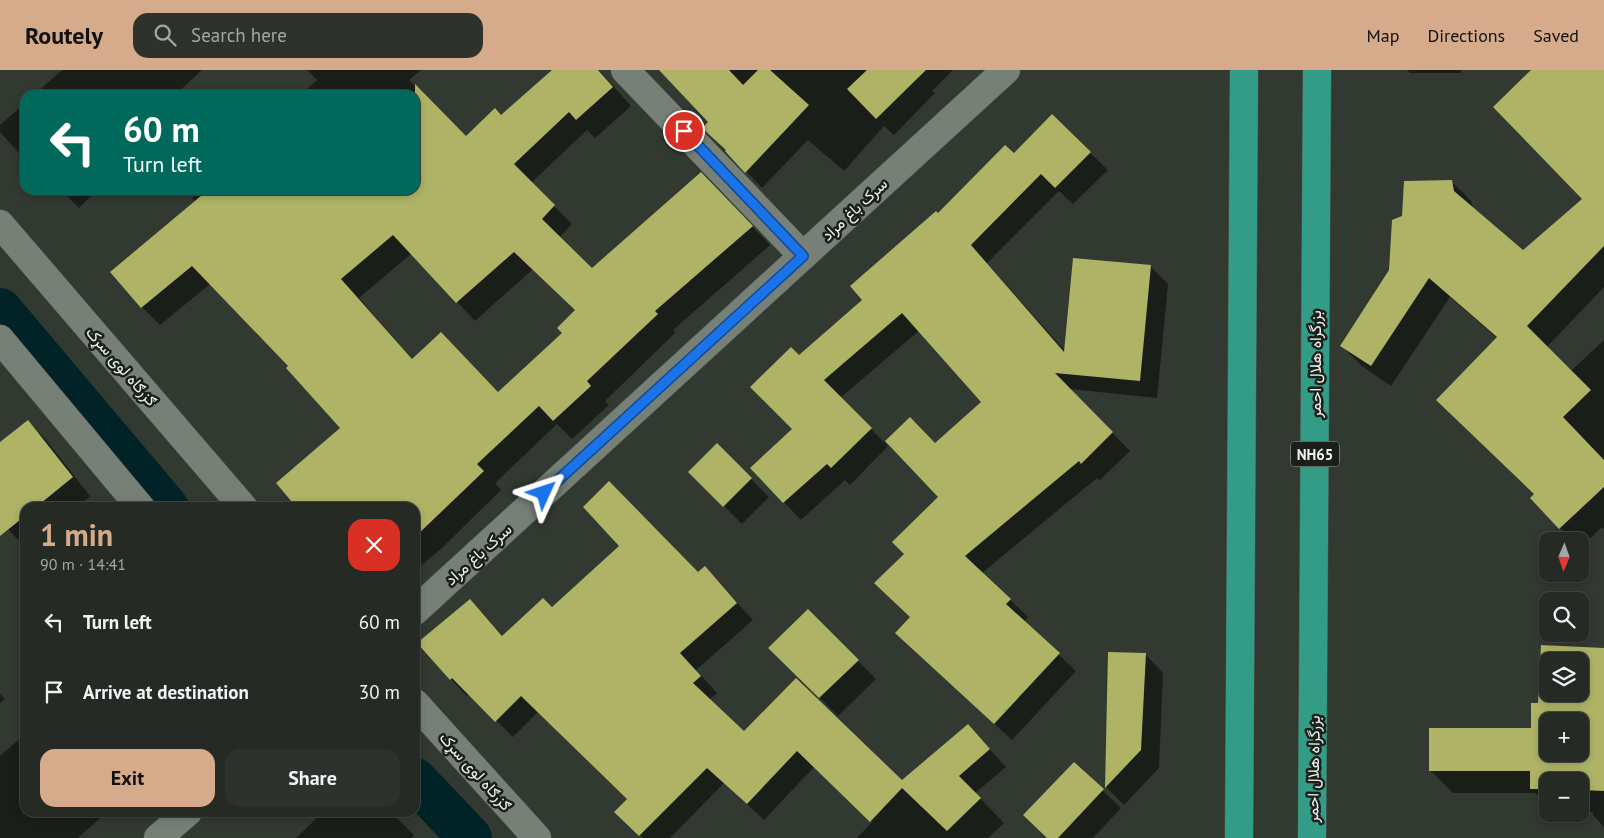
<!DOCTYPE html>
<html lang="en">
<head>
<meta charset="utf-8">
<style>
  body { margin:0; font-family:"PT Sans",Vazirmatn,sans-serif; background:#2d332c; color:#f1f3f6; height:100vh; display:flex; flex-direction:column; font-size:19px; white-space:nowrap }
  * { box-sizing:border-box; margin:0 }
  p { font-size:16px; color:#a3a7a6 }
  .icon { flex:none; width:28px; height:28px; fill:none; stroke:currentColor; stroke-width:2; stroke-linecap:round; stroke-linejoin:round }
  .map { position:relative; flex:1; overflow:hidden }
  .drawer { position:absolute; left:20px; top:432px; width:400px; height:315px; display:flex; flex-direction:column; background:#252b24; border-radius:15px; box-shadow:0 2px 8px #0003,0 0 0 1px #424741 }
  .drawer>* { flex:none }
  .banner { position:absolute; left:20px; top:20px; width:400px; height:105px; border-radius:15px; box-shadow:0 2px 8px #0003,0 0 0 1px #424741; background:#00695c; color:#fff; overflow:hidden }
  .needle { width:32px; rotate:182deg }
  .tools { position:absolute; left:1539px; top:462px; display:grid; gap:10px }
  .tools a { display:grid; place-items:center; width:50px; height:50px; border-radius:10px; background:#252b24; box-shadow:0 2px 8px #0003,0 0 0 1px #424741; font-size:25px }
  .pin { position:absolute; display:grid; place-items:center; width:42px; height:42px; color:#fff; margin:-21px; border:2px solid #fff; border-radius:50%; box-shadow:0 1px 5px #0007 }
  .me { position:absolute; width:55px; margin:-28px; rotate:48deg; stroke-linejoin:round; filter:drop-shadow(0 0 4px #0008) }
  .turn { display:flex; align-items:center; gap:18px; height:105px; padding:0 20px; font-size:22px }
  .turn .icon { width:65px; height:65px; stroke-width:2.5 }
  .turn b { display:block; font-size:35px; line-height:42px }
  .round { display:grid; place-items:center; flex:none; width:52px; height:52px; border-radius:15px; background:#2d332c }
  .headline { display:flex; align-items:center; justify-content:space-between; height:85px; padding:0 20px }
  h1 { font-size:30px; font-weight:700; line-height:38px; color:#d6ab8b }
  .cta { display:flex; gap:10px; margin-top:auto; padding:10px 20px }
  .cta a { flex:1; height:58px; border-radius:15px; background:#d6ab8b; color:#111; font-size:20px; font-weight:700; line-height:58px; text-align:center }
  .cta a+a { background:#2d332c; color:#f1f3f6 }
  ul { padding:0; list-style:none }
  li { display:flex; align-items:center; gap:15px; height:70px; padding:0 20px }
  li div { flex:1 }
  li b { display:block; font-size:19px }
  li em { font-style:normal }
  header { display:flex; align-items:center; gap:30px; box-sizing:border-box; height:70px; padding:0 25px; background:#d6ab8b; color:#111 }
  header strong { font-size:24px }
  nav { display:flex; gap:28px; margin-inline-start:auto; font-size:18px }
  .search { width:350px; height:45px; background:#2d332c; display:flex; align-items:center; gap:12px; box-sizing:border-box; padding:0 18px; border-radius:15px; color:#a3a7a6; font-size:19px }
  .map>svg:first-child { display:block }
  .shadow { fill:#0007; fill-rule:evenodd }
  .lines { fill:none; stroke-linecap:round; stroke-linejoin:round }
  .canal { stroke:#012328; stroke-width:44 }
  .building { fill:#aeb366; fill-rule:evenodd }
  .minor-casing { stroke:#505750; stroke-width:29 }
  .tertiary-casing { stroke:#505750; stroke-width:29 }
  .trunk-casing { stroke:#505750; stroke-width:29 }
  .minor { stroke:#768076; stroke-width:28 }
  .tertiary { stroke:#768076; stroke-width:28 }
  .trunk { stroke:#329c86; stroke-width:28 }
  .route-casing { stroke:#114b97; stroke-width:12 }
  .route { stroke:#1a73e8; stroke-width:9 }
  .labels { text-anchor:middle; dominant-baseline:central; stroke-width:5; stroke-linejoin:round; paint-order:stroke }
  .shield { fill:#1b1f1b; stroke:#afb4af; stroke-width:1 }
  .shield-label { font-size:15px; font-weight:bold; fill:#eef4ee }
  .street-label { font-size:16px; fill:#eef4ee; stroke:#1b1f1b }
</style>
</head>
<body>
<header>
<strong>Routely</strong>
<div class="search"><svg class="icon" aria-label="search" viewBox="0 0 24 24"><circle cx="10" cy="10" r="6"/><path d="M15 15l6 6"/></svg>Search here</div>
<nav><a>Map</a><a>Directions</a><a>Saved</a></nav>
</header>
<div class="map">
<svg width="1604" height="768" viewBox="0 0 1604 768">
  <rect width="100%" height="100%" fill="#313930"/>
  <!-- shadow -->
  <path class="shadow" d="M62,0H202L175,25H34Z
    M307,0H421L409,10L466,67L501,47L553,0H599L631,36L595,68L587,60L531,113L572,154L559,168L592,199L719,122L770,175L673,260L675,263L605,331L609,335L572,369L557,354L495,413L501,420L444,476L415,501V438L342,358L290,296L210,214L160,255L142,237L196,132L192,128L201,120H415V25H300L317,10ZM412,183L475,251L533,199L577,240L564,263L499,323L441,263L413,290L359,228Z
    M668,0H953L932,21L935,23L894,65L884,56L844,101L808,70L762,118L727,81L709,52Z
    M1407,0H1461V3H1410Z
    M1533,0H1604V217L1547,277L1571,301L1604,270V459L1602,457L1580,478V471H1573L1560,458L1536,425L1497,268L1450,227L1391,316L1362,296L1342,276L1390,201L1403,147L1451,111L1471,131L1473,139L1523,182L1584,129Z
    M25,33V90L0,62V55Z
    M1052,46L1108,100L1073,134L1059,121L987,193L1066,282L1150,196L1168,214L1157,328L1070,319L1130,381L1100,410L1097,408L982,503L1028,547L1024,552L1076,601L1012,670L914,580L905,484L939,427L935,375L983,332L920,260L840,328L888,376L850,415L845,410L801,450L784,432L794,359L799,286L864,230L938,145L1014,85Z
    M61,120H97L79,138Z
    M28,352L46,370L90,426L76,438H25V477L0,451V374Z
    M690,402L751,409L769,427L742,454Z
    M705,498L753,550L696,600L717,623L709,630L744,663L902,711L967,655L1006,697L975,723L1004,753L988,768H857L872,752L814,697L764,750L724,713L670,768H643L616,742L628,729L538,642L513,667L469,624L467,626L451,609L419,573L470,530L503,566L552,539L698,504Z
    M808,541L876,609L838,646L770,578Z
    M1542,576L1604,579V757L1593,745V742H1580V711H1548V735L1535,723H1453L1430,700L1532,659L1539,635ZM1548,591H1580V624H1548ZM1548,651H1580V684H1548Z
    M1109,583L1145,584L1163,603L1159,698L1124,735L1106,717Z
    M0,624L5,629L0,633Z
    M25,664V742H107L78,768H0V686Z
    M1074,694L1121,738L1093,768H1048Z
    M323,742H391L414,765L412,768H296Z"/>
  <g class="lines">
    <!-- canal -->
    <path class="canal" d="M0,240L167,438
      M415,710L470,768"/>
  </g>
  <!-- building -->
  <path class="building" d="M552,0H598L613,17L576,50L569,42L514,94L555,135L542,149L592,198L701,102L753,156L655,241L658,244L587,311L591,316L553,351L539,336L477,394L484,401L415,467V438H297L276,413L340,358L286,298L288,296L192,196L141,238L110,202L208,120H415V14L466,66L495,38L501,45ZM393,165L456,233L514,182L575,240L557,258L562,263L498,322L441,262L412,289L341,209Z
    M659,0H729L743,15L758,0H770L809,35L745,103L725,81L726,80L702,58L708,52Z
    M867,0H926L876,49L847,19Z
    M1531,0H1604V176L1527,256L1591,320L1563,347L1604,390V417L1559,459L1530,428L1534,424L1436,330L1497,267L1429,208L1371,296L1340,276L1389,200L1392,150L1402,146L1404,111L1452,110L1454,121L1523,180L1582,129L1493,37Z
    M1052,44L1091,82L1055,118L1041,104L971,175L1064,282L1073,188L1151,195L1140,311L1055,303L1113,362L1081,394L1079,391L965,486L1011,529L1006,534L1060,583L994,654L895,563L910,547L874,513L904,484L892,472L938,427L885,371L910,347L935,373L981,332L902,243L824,310L872,358L831,398L827,394L783,433L750,398L792,359L750,317L791,277L799,285L862,230L850,216L936,141L938,143L1005,75L1014,83Z
    M28,350L73,407L35,438H25V446L0,466V372Z
    M717,373L752,408L723,437L688,402Z
    M609,411L698,502L705,496L737,533L680,583L701,606L693,613L744,661L796,608L902,710L968,654L990,679L959,706L981,728L947,761L902,718L870,752L797,681L747,734L707,698L639,766L614,742L627,729L521,626L495,652L452,608L450,610L417,573L470,529L502,566L543,528L552,537L619,476L583,437Z
    M808,539L859,590L819,628L768,578Z
    M1541,575L1604,578V721L1580,720V711H1548V719H1530V701H1429V658H1531V633H1538ZM1548,591H1580V624H1548ZM1548,651H1580V684H1548Z
    M1108,582L1146,583L1141,680L1105,718Z
    M1074,692L1104,719L1058,768H1047L1023,745Z"/>
  <g class="lines">
    <defs>
      <path id="minor" d="M625,0L803,186
        M0,269L141,438"/>
      <path id="tertiary" d="M0,154L244,438
        M415,541L1006,0
        M415,633L537,768
        M158,768L188,742"/>
      <path id="trunk" d="M1239,768L1244,0
        M1312,768L1317,0"/>
    </defs>
    <!-- minor casing -->
    <use href="#minor" class="minor-casing"/>
    <!-- tertiary casing -->
    <use href="#tertiary" class="tertiary-casing"/>
    <!-- trunk casing -->
    <use href="#trunk" class="trunk-casing"/>
    <!-- minor -->
    <use href="#minor" class="minor"/>
    <!-- tertiary -->
    <use href="#tertiary" class="tertiary"/>
    <!-- trunk -->
    <use href="#trunk" class="trunk"/>
  </g>
  <g class="lines">
    <defs>
      <path id="route" d="M544,423L803,186L684,61"/>
    </defs>
    <!-- route casing -->
    <use href="#route" class="route-casing"/>
    <!-- route -->
    <use href="#route" class="route"/>
  </g>
  <g class="labels">
    <!-- shield labels -->
    <rect class="shield" x="1291" y="371.5" width="48" height="25" rx="4"/>
    <g class="shield-label">
      <text x="1315" y="384">NH65</text>
    </g>
    <!-- street labels -->
    <g class="street-label">
      <text transform="translate(854 139) rotate(-43)">سرک باغ مراد</text>
      <text transform="translate(1315 294) rotate(-90)">بزرگراه هلال احمر</text>
      <text transform="translate(122 296) rotate(49)">ګزرګاه لوی سړک</text>
      <text transform="translate(478 484) rotate(-42)">سرک باغ مراد</text>
      <text transform="translate(1313 699) rotate(-89)">بزرگراه هلال احمر</text>
      <text transform="translate(476 701) rotate(48)">ګزرګاه لوی سړک</text>
    </g>
  </g>
</svg>
<div class="tools">
<a><svg class="needle" viewBox="-14 -14 28 28"><path d="M0-13l5 13h-10z" fill="#e53935"/><path d="M0 13l5-13h-10z" fill="#a3a7a6"/></svg></a>
<a><svg class="icon" aria-label="search" viewBox="0 0 24 24"><circle cx="10" cy="10" r="6"/><path d="M15 15l6 6"/></svg></a>
<a><svg class="icon" aria-label="layers" viewBox="0 0 24 24"><path d="M12 4l9 5-9 5-9-5zM3 14l9 5 9-5"/></svg></a>
<a>+</a>
<a>−</a>
</div>
<div class="pin" style="left:684px;top:61px;background:#d93025"><svg class="icon" aria-label="arrive" viewBox="0 0 24 24"><path d="M6 21V4h12l-3 4 3 4H6"/></svg></div>
<svg class="me" style="left:544px;top:423px" viewBox="-20 -20 40 40"><path d="M0-17L14 15 0 8-14 15z" fill="#1a73e8" stroke="#fff" stroke-width="4"/></svg>
<div class="banner">
<div class="turn"><svg class="icon" aria-label="left" viewBox="0 0 24 24"><path d="M17 20v-9H6M10 6l-5 5 5 5"/></svg><div><b>60 m</b>Turn left</div></div>
</div>
<section class="drawer">
<div class="headline"><div><h1>1 min</h1><p>90 m · 14:41</p></div><a class="round" style="background:#d93025;color:#fff"><svg class="icon" aria-label="close" viewBox="0 0 24 24"><path d="M6 6l12 12M18 6L6 18"/></svg></a></div>
<ul>
<li><svg class="icon" aria-label="left" viewBox="0 0 24 24"><path d="M17 20v-9H6M10 6l-5 5 5 5"/></svg><div><b>Turn left</b></div><em>60 m</em></li>
<li><svg class="icon" aria-label="arrive" viewBox="0 0 24 24"><path d="M6 21V4h12l-3 4 3 4H6"/></svg><div><b>Arrive at destination</b></div><em>30 m</em></li>
</ul>
<div class="cta"><a>Exit</a><a>Share</a></div>
</section>
</div>
</body>
</html>
